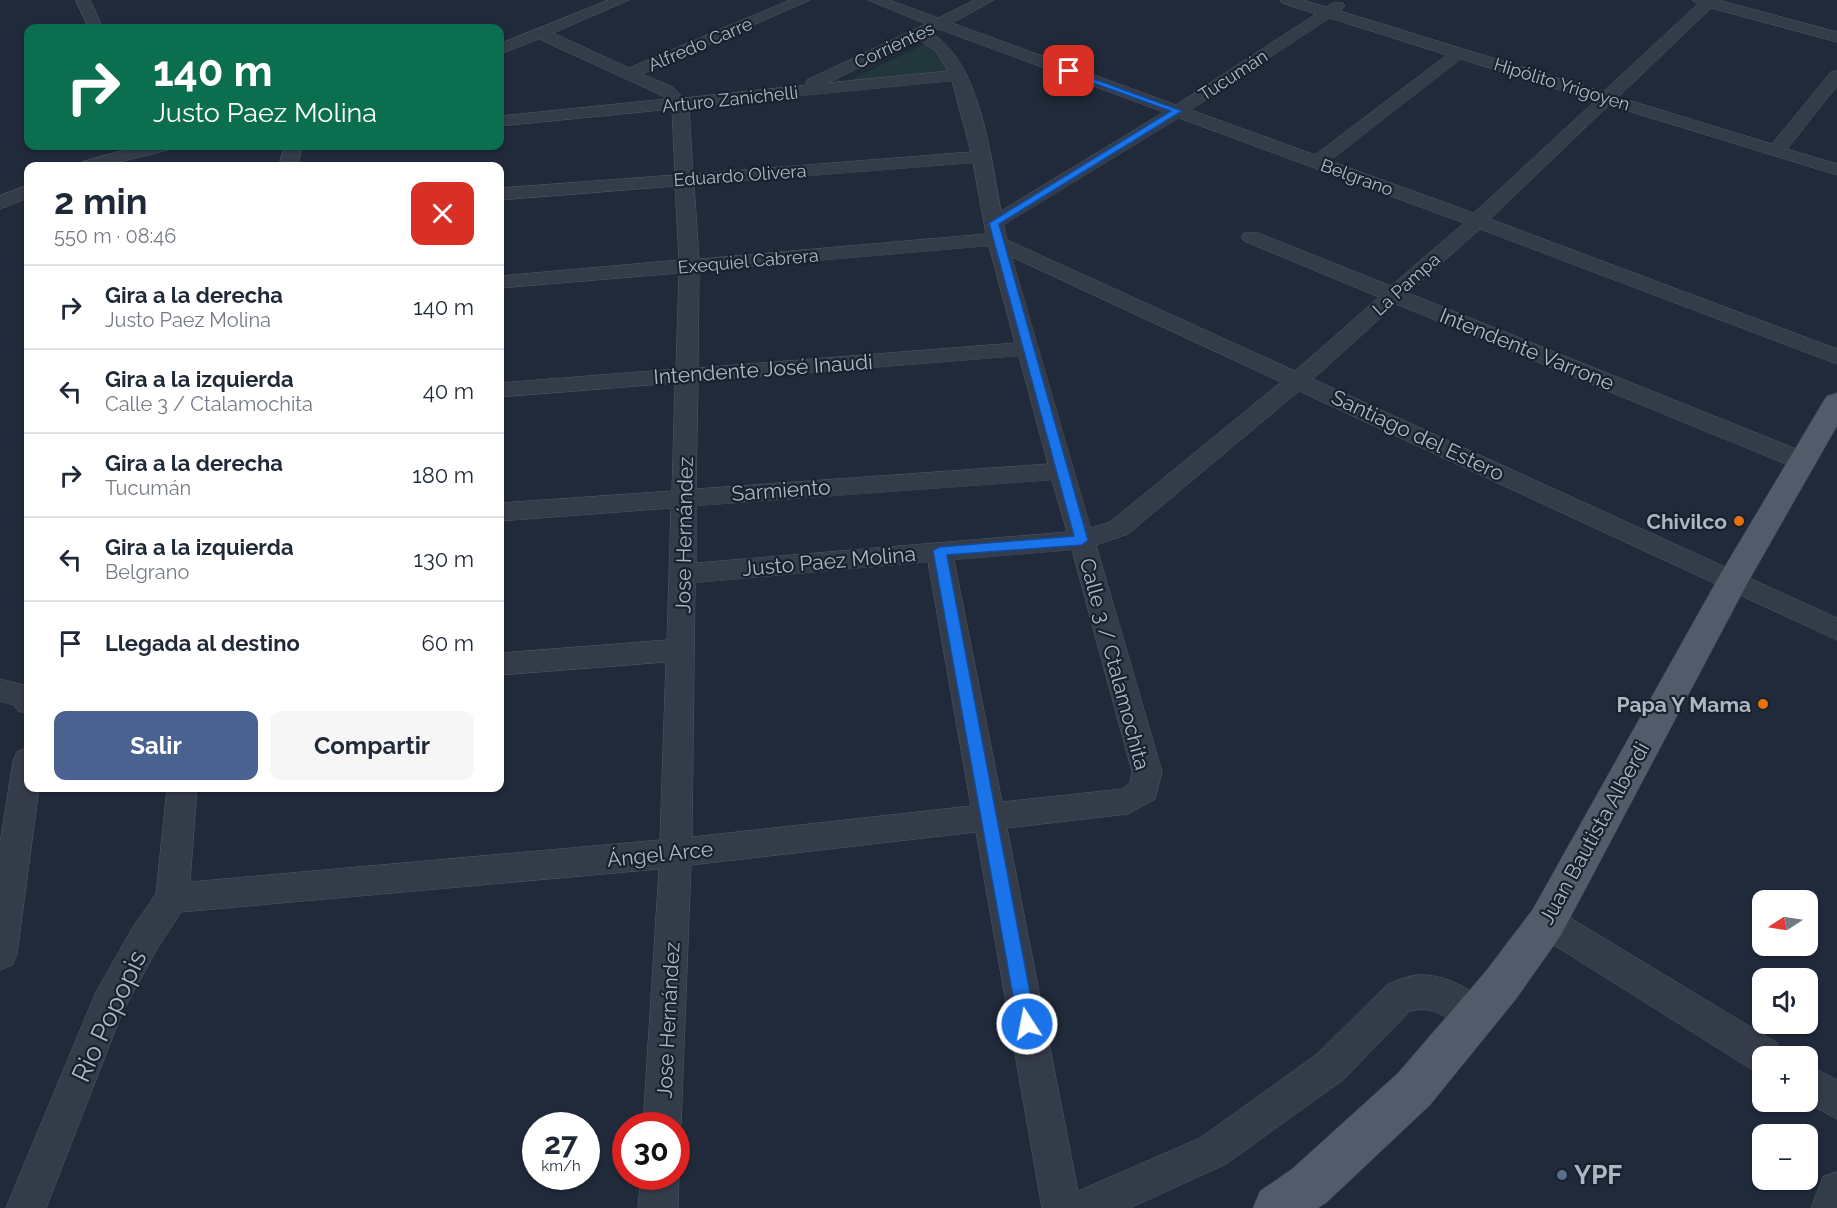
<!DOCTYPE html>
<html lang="es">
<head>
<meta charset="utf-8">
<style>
  body { margin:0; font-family:Raleway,sans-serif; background:#f6f6f7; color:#1f2937; height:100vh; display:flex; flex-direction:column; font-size:22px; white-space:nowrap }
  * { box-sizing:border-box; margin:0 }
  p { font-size:20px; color:#747a83 }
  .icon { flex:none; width:33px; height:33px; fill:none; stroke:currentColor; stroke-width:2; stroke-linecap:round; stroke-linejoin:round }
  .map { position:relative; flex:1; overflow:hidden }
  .sheet { position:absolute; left:24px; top:162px; width:480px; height:630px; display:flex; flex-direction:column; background:#fff; border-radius:12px; box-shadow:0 2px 4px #0004 }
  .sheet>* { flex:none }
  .banner { position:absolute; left:24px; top:24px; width:480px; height:126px; border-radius:12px; box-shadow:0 2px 4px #0004; background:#0b6e4f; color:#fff; overflow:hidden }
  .needle { width:39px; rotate:258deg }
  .fabs { position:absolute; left:1752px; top:890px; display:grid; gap:12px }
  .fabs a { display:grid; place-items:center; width:66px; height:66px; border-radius:12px; background:#fff; box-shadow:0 2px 4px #0004; font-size:30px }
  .speed { position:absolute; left:522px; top:1112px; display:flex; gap:12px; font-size:30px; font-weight:700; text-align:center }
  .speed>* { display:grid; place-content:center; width:78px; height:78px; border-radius:50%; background:#fff; box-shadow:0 2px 4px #0004; line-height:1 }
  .speed small { font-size:15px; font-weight:400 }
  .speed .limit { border:9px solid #d22; background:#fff; color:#111 }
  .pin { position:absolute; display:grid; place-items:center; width:51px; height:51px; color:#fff; margin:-26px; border-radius:12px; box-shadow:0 3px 9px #0006 }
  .me { position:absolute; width:66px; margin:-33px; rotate:349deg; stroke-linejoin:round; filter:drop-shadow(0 0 4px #0008) }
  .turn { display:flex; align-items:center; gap:21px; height:126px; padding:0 30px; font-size:27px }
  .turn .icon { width:78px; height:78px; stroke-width:2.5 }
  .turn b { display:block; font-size:42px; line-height:51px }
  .round { display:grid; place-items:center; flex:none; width:63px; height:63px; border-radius:12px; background:#f6f6f7 }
  .head { display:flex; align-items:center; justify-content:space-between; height:102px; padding:0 30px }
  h1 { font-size:36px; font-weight:700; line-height:45px }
  .action { display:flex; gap:12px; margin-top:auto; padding:12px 30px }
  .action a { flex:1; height:69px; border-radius:12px; background:#496290; color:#fff; font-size:24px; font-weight:700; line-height:69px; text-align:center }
  .action a+a { background:#f6f6f7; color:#1f2937 }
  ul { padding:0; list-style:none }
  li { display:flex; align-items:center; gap:18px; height:84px; padding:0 30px; border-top:2px solid #e0e1e3 }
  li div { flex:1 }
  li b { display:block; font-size:22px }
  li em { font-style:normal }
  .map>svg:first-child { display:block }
  .green { fill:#22373b }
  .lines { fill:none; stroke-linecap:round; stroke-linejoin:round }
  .minor-casing { stroke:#515968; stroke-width:1 }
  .major-casing { stroke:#3d4553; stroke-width:1 }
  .minor { fill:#343c4a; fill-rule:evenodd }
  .major { fill:#515b6a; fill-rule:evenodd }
  .route { fill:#1a73e8; stroke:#114b97; stroke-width:1.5 }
  .food-dot { fill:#e8710a; stroke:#19212e; stroke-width:2 }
  .service-dot { fill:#5c6f8a; stroke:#19212e; stroke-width:2 }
  .labels { text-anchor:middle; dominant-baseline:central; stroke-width:4.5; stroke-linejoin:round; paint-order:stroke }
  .far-street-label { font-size:18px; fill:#aeb6c6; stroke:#19212e }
  .street-label { font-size:21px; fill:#aeb6c6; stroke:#19212e }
  .poi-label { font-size:21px; font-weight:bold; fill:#aeb6c6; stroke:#19212e; text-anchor:end }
  .near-street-label { font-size:26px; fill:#aeb6c6; stroke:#19212e }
  .near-poi-label { font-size:26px; font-weight:bold; fill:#aeb6c6; stroke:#19212e; text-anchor:start }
</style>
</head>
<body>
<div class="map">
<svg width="1837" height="1208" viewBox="0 0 1837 1208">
  <rect width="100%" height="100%" fill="#202a3a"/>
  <!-- green -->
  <path class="green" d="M931,41L950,71L846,82Z"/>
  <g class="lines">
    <defs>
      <path id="minor" d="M76,0H90L103,28H89Z
        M609,0H629L553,33L629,68L790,0H810L642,74L673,87L683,98L806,85L807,80L926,24L868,0H889L938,18L975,0H994L952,23L1176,105L1316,14L1282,3L1280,0H1303L1326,7L1333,3H1343L1345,6L1340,11L1603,92L1698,4L1692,0H1718L1837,32V42L1711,8L1618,97L1772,144L1831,72L1837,70V86L1787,149L1837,164V175L1609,105L1490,219L1837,349V364L1480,229L1408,293L1811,455L1814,461L1811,467L1802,469L1793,467L1396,304L1313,379L1837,618V640L1299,391L1128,534L1096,545L1162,772L1155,799L1128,814L1007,828L1078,1191L1200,1138L1317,1054L1388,984C1398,980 1412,974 1424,975C1450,976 1483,993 1493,1017L1487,1029L1475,1034C1449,1024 1440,1004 1410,1011L1343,1080L1226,1164L1130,1208H1042L976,832L691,865L681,1125L676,1135V1125H643L659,869L181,912L157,949L122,1013L46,1208H6L96,992L133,927L156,894L167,788H197L190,882L660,840L666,662L500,675V653L667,640L671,508L500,521V503L672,491L675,383L500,397V383L676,369L679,273L500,288V276L679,260L675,186L500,200V188L675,175L672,109L500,126V116L666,99L661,95L539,39L500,54V44ZM1330,18L1447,55L1315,155L1191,110ZM939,29L1164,112L1001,211C990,156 981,62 931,33ZM918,39L936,51L948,71L828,83ZM1461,59L1595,101L1474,213L1330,161ZM952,81L971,152L693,174L689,107ZM1179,118L1464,223L1391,286L1258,233H1244L1241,237L1244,241L1379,297L1295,371L1007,240L1004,225ZM973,163L986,234L699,259L694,185ZM989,246L1015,343L698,368L699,271ZM1012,257L1281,382L1110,522L1091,528ZM1019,356L1048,464L696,489L698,382ZM1052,480L1067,532L696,563V506ZM1072,550L1132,772L1130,783L1122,789L1002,802L954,560ZM928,562L971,806L692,837L695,583Z
        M138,146H171L168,150L104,166H79L82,162Z
        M285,146H303L297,166H279Z
        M28,185V198L0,209V196Z
        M0,679L28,686V714L18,711L14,705L0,701Z
        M28,748V788H39L17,954L12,965L0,970V844L13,761L17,752Z
        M1547,907L1559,911L1777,1043L1782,1056H1762V1073L1751,1069L1535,933L1530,922L1535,911Z
        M1808,1065L1837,1080V1119L1803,1101H1808Z
        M676,1169L679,1176L678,1208H638L641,1176H676Z
        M1837,1172V1208H1811L1823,1177Z"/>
      <path id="major" d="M1837,393V426L1748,582L1561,935L1516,999L1430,1105L1326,1203L1318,1208H1253L1260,1191L1292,1169L1398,1073L1486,971L1533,909L1721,573L1823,402L1827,396Z"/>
    </defs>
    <!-- minor casing -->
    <use href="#minor" class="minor-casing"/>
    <!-- major casing -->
    <use href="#major" class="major-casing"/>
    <!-- minor -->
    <use href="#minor" class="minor"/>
    <!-- major -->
    <use href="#major" class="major"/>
  </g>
  <!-- route -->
  <path class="route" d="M1066,69L1182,111L999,224L1088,540L1082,545L947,555L1036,1024L1033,1031L1027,1033L1021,1031L1018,1024L933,551L939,547L1074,536L989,223L1171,111L1066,73Z"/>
  <!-- markers -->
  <g class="food-dot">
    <circle cx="1739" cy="521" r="6"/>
    <circle cx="1763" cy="704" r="6"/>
  </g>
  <circle class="service-dot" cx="1562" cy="1175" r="6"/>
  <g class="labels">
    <!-- far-street labels -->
    <g class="far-street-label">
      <text transform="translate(700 44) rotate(-23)">Alfredo Carre</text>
      <text transform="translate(894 45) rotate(-25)">Corrientes</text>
      <text transform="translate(1233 75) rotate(-33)">Tucumán</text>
      <text transform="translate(1562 84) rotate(17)">Hipólito Yrigoyen</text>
      <text transform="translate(730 99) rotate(-6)">Arturo Zanichelli</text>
      <text transform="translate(740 175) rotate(-4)">Eduardo Olivera</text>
      <text transform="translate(1357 177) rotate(20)">Belgrano</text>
      <text transform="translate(748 261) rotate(-5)">Exequiel Cabrera</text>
      <text transform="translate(1406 284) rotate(-42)">La Pampa</text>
    </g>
    <!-- street labels -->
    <g class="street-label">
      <text transform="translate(1527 349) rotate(22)">Intendente Varrone</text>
      <text transform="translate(763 369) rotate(-4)">Intendente José Inaudi</text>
      <text transform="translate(1418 435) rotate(25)">Santiago del Estero</text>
      <text transform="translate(781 490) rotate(-4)">Sarmiento</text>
      <text transform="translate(684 535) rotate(-89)">Jose Hernández</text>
      <text transform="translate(829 561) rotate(-5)">Justo Paez Molina</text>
      <text transform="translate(1115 664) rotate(75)">Calle 3 / Ctalamochita</text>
      <text transform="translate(1594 833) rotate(-61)">Juan Bautista Alberdi</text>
      <text transform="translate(660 854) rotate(-6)">Ángel Arce</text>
      <text transform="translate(668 1020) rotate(-87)">Jose Hernández</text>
    </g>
    <!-- poi labels -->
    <g class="poi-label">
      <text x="1727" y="521">Chivilco</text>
      <text x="1751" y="704">Papa Y Mama</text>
    </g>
    <!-- near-street labels -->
    <g class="near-street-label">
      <text transform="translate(109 1016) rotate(-65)">Rio Popopis</text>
    </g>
    <!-- near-poi labels -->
    <g class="near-poi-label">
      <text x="1574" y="1175">YPF</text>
    </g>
  </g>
</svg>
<div class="fabs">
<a><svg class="needle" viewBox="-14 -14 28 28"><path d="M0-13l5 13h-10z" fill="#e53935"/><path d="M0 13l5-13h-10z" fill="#747a83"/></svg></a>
<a><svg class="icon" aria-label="sound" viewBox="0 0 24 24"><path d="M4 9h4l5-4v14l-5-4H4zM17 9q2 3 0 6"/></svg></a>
<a>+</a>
<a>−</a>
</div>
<div class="speed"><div>27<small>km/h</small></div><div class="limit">30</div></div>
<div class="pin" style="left:1069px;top:71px;background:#d93025"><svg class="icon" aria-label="arrive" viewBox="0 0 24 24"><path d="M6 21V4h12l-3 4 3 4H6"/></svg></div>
<svg class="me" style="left:1027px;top:1024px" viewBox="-20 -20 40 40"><circle r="17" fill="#1a73e8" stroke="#fff" stroke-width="3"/><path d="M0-11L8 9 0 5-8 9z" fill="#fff"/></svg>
<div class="banner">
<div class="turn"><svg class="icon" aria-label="right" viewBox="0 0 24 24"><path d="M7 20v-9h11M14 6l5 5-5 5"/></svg><div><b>140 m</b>Justo Paez Molina</div></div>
</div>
<section class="sheet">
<div class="head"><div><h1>2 min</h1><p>550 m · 08:46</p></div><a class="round" style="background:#d93025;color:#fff"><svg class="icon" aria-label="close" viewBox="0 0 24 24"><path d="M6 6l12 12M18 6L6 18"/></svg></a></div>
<ul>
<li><svg class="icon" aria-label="right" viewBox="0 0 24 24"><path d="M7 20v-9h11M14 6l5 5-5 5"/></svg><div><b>Gira a la derecha</b><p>Justo Paez Molina</p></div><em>140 m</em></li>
<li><svg class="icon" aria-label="left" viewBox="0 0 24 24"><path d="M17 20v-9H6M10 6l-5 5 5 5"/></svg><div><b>Gira a la izquierda</b><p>Calle 3 / Ctalamochita</p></div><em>40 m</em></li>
<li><svg class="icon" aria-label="right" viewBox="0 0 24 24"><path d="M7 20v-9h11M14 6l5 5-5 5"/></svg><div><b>Gira a la derecha</b><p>Tucumán</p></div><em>180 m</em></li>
<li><svg class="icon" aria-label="left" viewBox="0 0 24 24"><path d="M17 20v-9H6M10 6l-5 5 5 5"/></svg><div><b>Gira a la izquierda</b><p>Belgrano</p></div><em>130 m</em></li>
<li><svg class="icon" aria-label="arrive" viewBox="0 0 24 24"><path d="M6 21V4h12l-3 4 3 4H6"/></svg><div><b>Llegada al destino</b></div><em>60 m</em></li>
</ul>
<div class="action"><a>Salir</a><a>Compartir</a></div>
</section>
</div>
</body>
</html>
